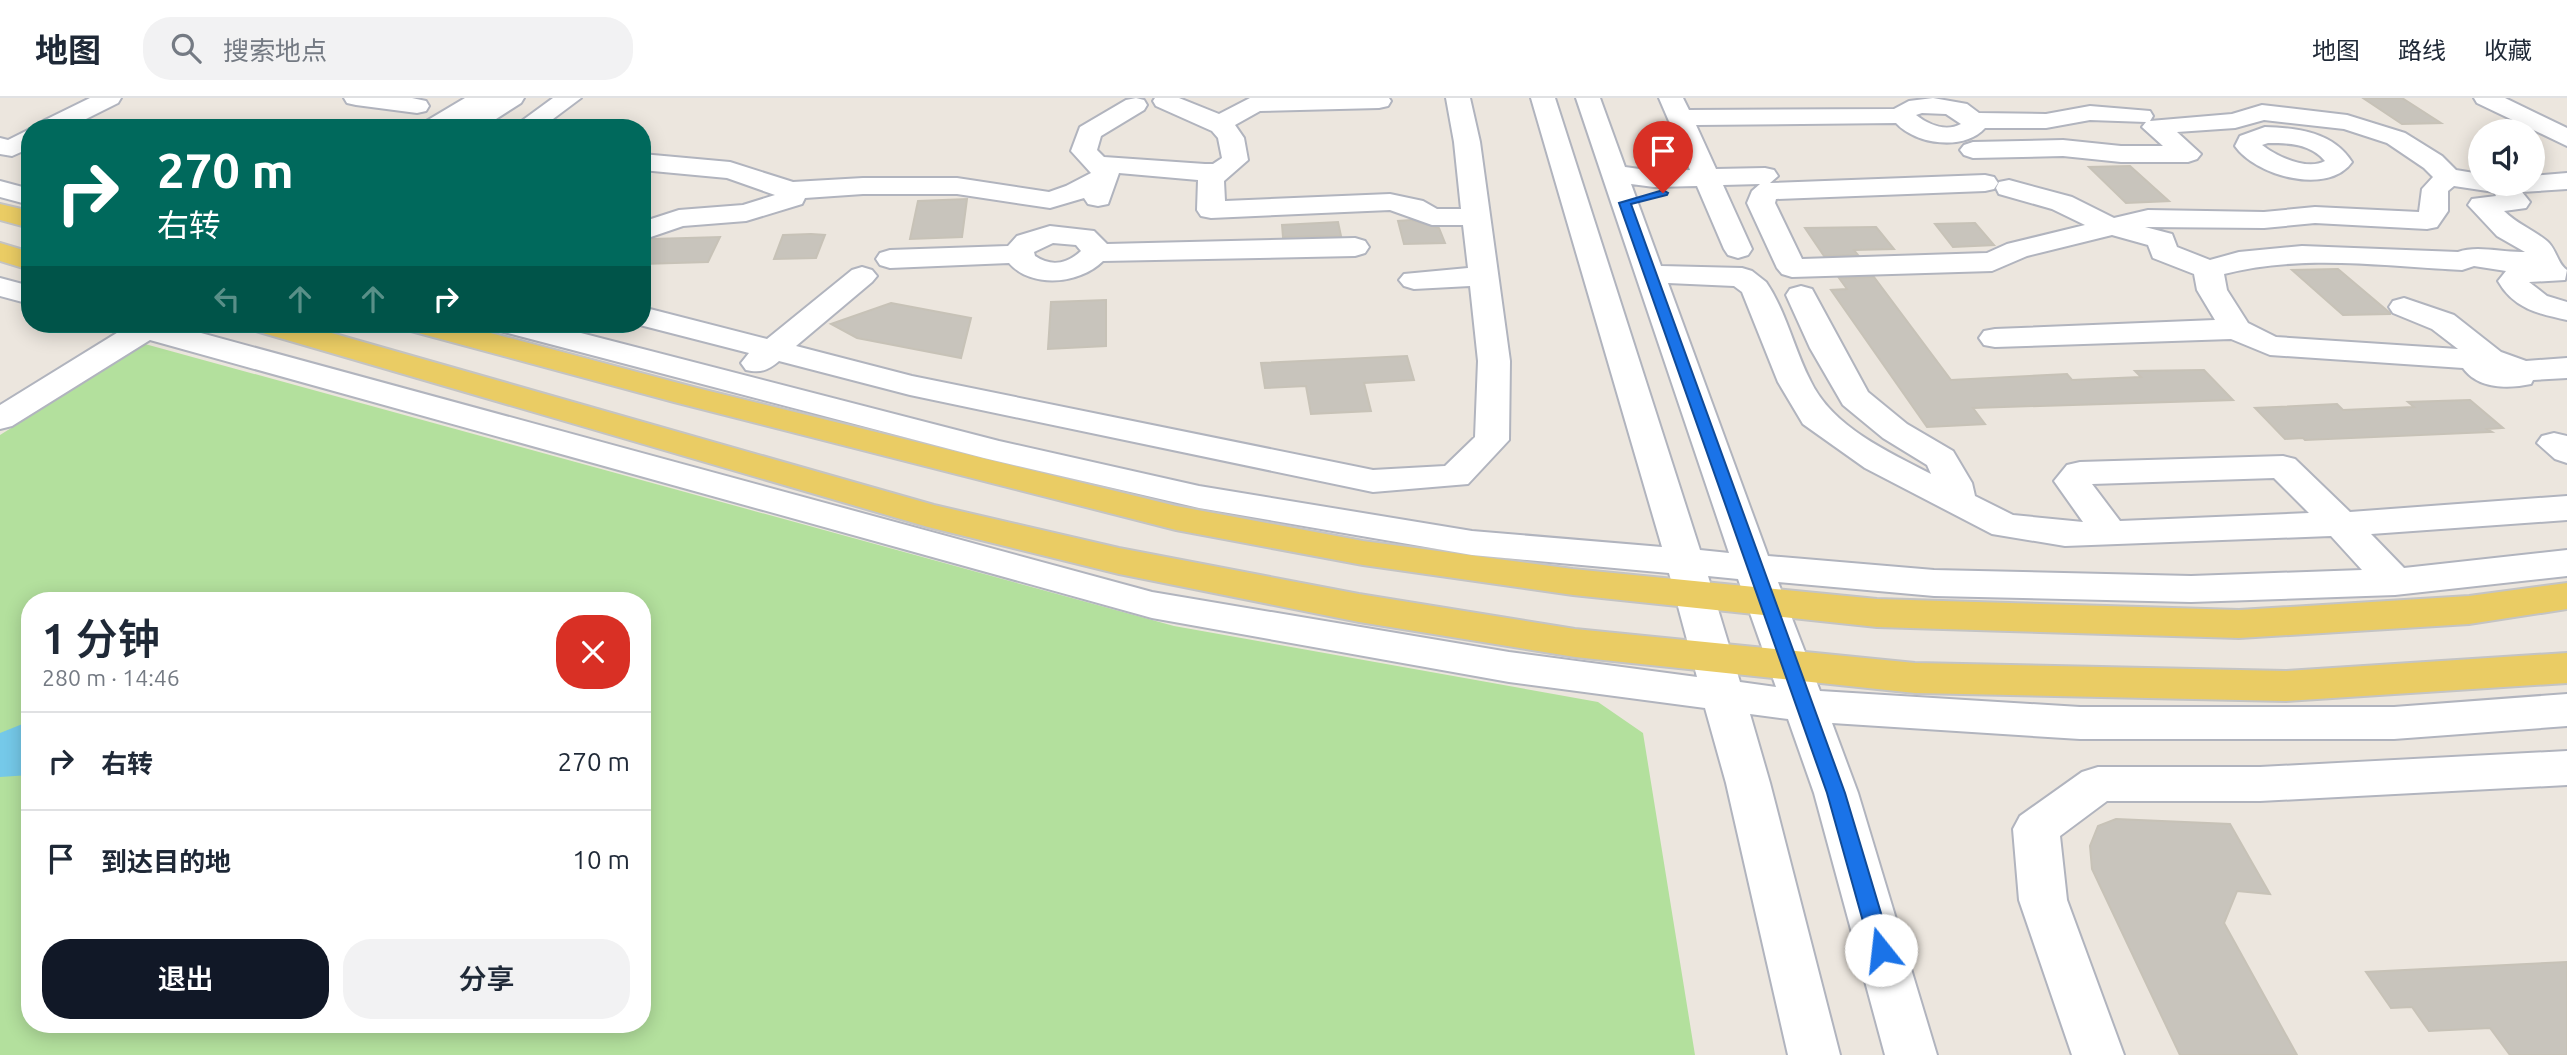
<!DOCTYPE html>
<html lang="zh">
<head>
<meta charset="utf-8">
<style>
  body { margin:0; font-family:Ubuntu,"Noto Sans SC",sans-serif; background:#f2f2f3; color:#1f2937; height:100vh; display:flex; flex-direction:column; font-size:26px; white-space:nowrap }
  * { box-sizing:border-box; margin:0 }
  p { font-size:23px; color:#747a83 }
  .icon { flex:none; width:38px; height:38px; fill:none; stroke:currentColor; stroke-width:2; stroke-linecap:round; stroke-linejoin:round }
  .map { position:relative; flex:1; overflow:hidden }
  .side { position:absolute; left:21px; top:494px; width:630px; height:441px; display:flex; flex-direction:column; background:#fff; border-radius:28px; box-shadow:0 4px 18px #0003 }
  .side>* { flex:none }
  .guide { position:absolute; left:21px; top:21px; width:630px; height:214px; border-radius:28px; box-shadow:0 4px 18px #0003; background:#00695c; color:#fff; overflow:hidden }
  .fabs { position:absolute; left:2468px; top:21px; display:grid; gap:14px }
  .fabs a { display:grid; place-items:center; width:77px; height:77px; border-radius:50%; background:#fff; box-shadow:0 4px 18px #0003; font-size:35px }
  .pin { position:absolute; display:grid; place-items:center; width:60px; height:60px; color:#fff; margin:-72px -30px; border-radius:50% 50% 50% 0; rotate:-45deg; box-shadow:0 0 7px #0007 }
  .pin .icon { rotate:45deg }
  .me { position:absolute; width:77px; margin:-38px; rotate:344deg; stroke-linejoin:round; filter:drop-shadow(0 0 5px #0008) }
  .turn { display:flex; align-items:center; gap:24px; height:147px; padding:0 21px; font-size:32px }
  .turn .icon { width:91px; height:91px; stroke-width:2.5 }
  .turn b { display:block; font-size:49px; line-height:60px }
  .lanes { display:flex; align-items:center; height:66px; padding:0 21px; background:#0003; justify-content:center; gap:35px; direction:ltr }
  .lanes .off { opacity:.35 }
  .round { display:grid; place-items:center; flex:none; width:74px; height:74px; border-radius:28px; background:#f2f2f3 }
  .headline { display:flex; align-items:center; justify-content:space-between; height:119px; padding:0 21px }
  h1 { font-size:42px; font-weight:600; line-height:52px }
  .cta { display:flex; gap:14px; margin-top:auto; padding:14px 21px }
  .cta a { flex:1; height:80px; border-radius:28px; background:#111827; color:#fff; font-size:28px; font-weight:600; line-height:80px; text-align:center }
  .cta a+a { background:#f2f2f3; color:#1f2937 }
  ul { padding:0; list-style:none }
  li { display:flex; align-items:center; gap:21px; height:98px; padding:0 21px; border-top:2px solid #e0e1e3 }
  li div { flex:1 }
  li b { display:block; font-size:26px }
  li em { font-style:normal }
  header { display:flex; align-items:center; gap:42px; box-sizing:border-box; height:98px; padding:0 35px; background:#fff; border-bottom:2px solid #e0e1e3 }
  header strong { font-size:33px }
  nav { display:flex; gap:38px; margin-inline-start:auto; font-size:24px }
  .search { width:490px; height:63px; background:#f2f2f3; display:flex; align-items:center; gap:18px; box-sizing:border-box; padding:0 24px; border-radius:28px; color:#747a83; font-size:26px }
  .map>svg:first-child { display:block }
  .green { fill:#b3e09d; fill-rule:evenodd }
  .water { fill:#75c9e9 }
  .building { fill:#c8c4bc; stroke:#c7c2b7; stroke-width:2 }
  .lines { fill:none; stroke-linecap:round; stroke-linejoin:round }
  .minor-casing { stroke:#b1b4be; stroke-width:4 }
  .major-casing { stroke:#c4c4c4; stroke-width:4 }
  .minor { fill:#fff; fill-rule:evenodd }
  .major { fill:#eacc64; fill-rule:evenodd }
  .route { fill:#1a73e8; stroke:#114b97; stroke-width:2 }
</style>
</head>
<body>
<header>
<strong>地图</strong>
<div class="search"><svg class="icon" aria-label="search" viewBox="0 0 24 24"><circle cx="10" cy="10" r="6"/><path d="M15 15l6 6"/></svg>搜索地点</div>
<nav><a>地图</a><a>路线</a><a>收藏</a></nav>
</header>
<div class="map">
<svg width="2567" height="957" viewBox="0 0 2567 957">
  <rect width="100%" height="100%" fill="#ece6de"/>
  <!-- green -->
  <path class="green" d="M145,246L1174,528L1598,604L1643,635L1695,957H0V337ZM30,502H642V926H30Z"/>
  <!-- water -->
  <path class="water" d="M30,623V677L0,679V635Z"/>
  <!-- building -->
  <path class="building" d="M2363,0H2402L2441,25L2402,26Z
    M2130,68L2169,103L2126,105L2089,69Z
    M967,101L962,139L910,141L918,103Z
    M1411,122L1439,130L1445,145L1404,146L1398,123Z
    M1338,124L1341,138L1283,139L1282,127Z
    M1975,125L1994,147L1953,149L1935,126Z
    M1876,129L1894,151L1854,152L1858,157L1824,158L1805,130Z
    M783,137L811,136L825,137L816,160L774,161Z
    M720,139L708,164L642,166V144L652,141Z
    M2338,171L2390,215V216L2343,217L2292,172Z
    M1874,179L1951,282L2067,276L2072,282L2141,279L2135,273L2204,272L2233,302L1973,310L1985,326L1927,329L1831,192L1847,191L1839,180Z
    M1106,202V248L1048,251L1051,204Z
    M891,205L971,220L961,260L857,240L831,226Z
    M1407,258L1414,282L1364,285L1371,313L1311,316L1306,288L1265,290L1261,265Z
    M2470,302L2503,330L2487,331L2492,334L2305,342L2303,340L2285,341L2255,310L2337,306L2343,312L2414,309L2408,304Z
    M2116,721L2230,726L2270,796L2237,793L2224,825L2297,957H2180L2092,771L2090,748L2098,728Z
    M2567,864V957H2510L2490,930L2429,933L2412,909L2391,910L2366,874Z"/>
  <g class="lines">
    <defs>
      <path id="minor" d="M90,0H121L118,5L68,30H36L39,25Z
        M344,0H412L426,3L429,8L426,13L417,15L356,7L347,5Z
        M465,0H524L521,5L482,30H420L423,25Z
        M553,0H581L541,30H512Z
        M1136,0L1144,2L1147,7L1144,12L1101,38L1097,52L1104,59L1205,66H1213L1222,60L1218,40L1212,33L1156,8L1153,3L1155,0H1179L1219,16L1250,0H1389L1391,3L1388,8L1379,10L1260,13L1235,27L1244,40L1248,62L1224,83L1225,103L1390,96L1423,103L1437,111H1461L1454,44L1446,0H1470L1480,44L1510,263L1509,342L1468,386L1373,394L910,297L779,263C767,273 760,275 746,272L741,265L749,255L636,226H642V209L767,241L852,172L862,169L872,172L877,178L872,184L796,248L912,278L1373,372L1445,368L1475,339L1478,263L1470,188L1414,191L1404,188L1399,182L1404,176L1468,170L1463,127H1432L1390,112L1211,120L1201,118L1197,112L1198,82L1119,75L1108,106L1098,108L1088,106L1084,100L1050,110L957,96H863L805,100L802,106L746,123L683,128L642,142V124L679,112L743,107L775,97L727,80L642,72V56L730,64L793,84L863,80H957L1049,94L1066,88L1091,75L1071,53L1080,29L1126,2Z
        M1531,0H1555L1700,452L1729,455L1576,0H1600L1625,69L1654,73L1690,72L1659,0H1683L1689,12L1894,11L1909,3L1933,0L1967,6L1979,15L2046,16L2090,8L2150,13L2153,18L2150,23L2232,16L2262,7L2347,17L2405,35L2442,58L2456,72L2480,76V86H2532V78L2567,75V91L2522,94L2530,104L2526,110L2504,113C2518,127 2538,134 2549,145C2557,154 2558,166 2567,172L2565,182L2529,184L2547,198L2567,204V222C2538,216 2513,210 2498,183L2506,173L2474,168L2462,172C2383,168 2301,156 2224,176L2227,192L2248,225L2276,239L2458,251L2432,231L2393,215L2389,209L2393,203L2404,200L2454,217L2501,254L2526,263L2567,260V280L2533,282L2531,286C2508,291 2478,291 2463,270L2270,257L2231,241L1995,249L1984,247L1979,240L1984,233L1995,231L2215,222L2197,192L2194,176L2153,160L2148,147L2112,137L2027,158L1992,173L1792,179L1782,176L1777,170L1747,105L1752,93L1760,86L1723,87L1752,151L1748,157L1738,160L1728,157L1724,151L1697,88L1654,89L1631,86L1661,168L1742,170L1752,173L1766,184C1786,213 1794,251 1810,282C1832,329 1887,353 1931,376L1927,367L1883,340L1843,307L1810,250L1786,197L1790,191L1801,188L1812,191L1868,294L1907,326L1953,353L1972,385L1975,398L2013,417L2083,424L2054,383L2067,367L2080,364L2283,358L2295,361L2350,414L2567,398V422L2371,436L2404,470L2567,452V478L2395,497L2191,504L1934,498L1778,484L1820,593L2080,609H2394L2567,596V628L2394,641H2080L1832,625L1858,695L1937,957H1885L1814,695L1788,621L1750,616L1770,685L1840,957H1788L1726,685L1705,610L1509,584L1152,520L150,242L12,328L0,331V307L120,233L113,226H168L1152,494L1509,554L1697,579L1669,475L1472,457L1199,410L984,360L500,233L496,226H546L999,343L1199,388L1472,433L1662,449ZM1922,15L1946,16L1961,26C1946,34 1929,27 1916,17ZM2090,22L2146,24L2142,29L2163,48H2121L2063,42L1973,44L1964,47L1960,52L1964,57L1973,60L2063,58L2121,64H2188L2197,61L2201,56L2177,34L2235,30L2264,22L2344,31L2387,45L2424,70L2433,79L2422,91L2419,114L2315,109L2264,114L2148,112L2114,120L2072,99L2009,82L1999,84L1996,90L1999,96L2052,111L2085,127L2007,146L1987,155L1802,161L1775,105L1776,101L1985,93L1994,91L1998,85L1994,79L1985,77L1770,85L1778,78L1774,72L1765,70L1716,71L1696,27L1896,25C1916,47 1965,53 1985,30H2046ZM2454,88L2494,94L2496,98L2472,101L2468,107L2497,138L2525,154C2503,155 2478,147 2458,154L2302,148L2239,154L2210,162L2177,149L2172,136L2145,129L2264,130L2315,125L2427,131L2437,129L2448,113V93ZM1668,185L1734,188L1742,194L1778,284L1803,326L1865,370L1992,436L2065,448L2331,438L2362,472L2191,478L1934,472L1768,458ZM2274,380L2309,415L2120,423L2092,386ZM1708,478L1738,481L1776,589L1740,584Z
        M2474,0H2505L2567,30V48L2477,5Z
        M2265,29C2298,30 2333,34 2352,64C2328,98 2256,78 2235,48L2240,38ZM2268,45C2289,45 2311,46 2325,63C2307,73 2276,58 2262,47Z
        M30,31V50L12,58L0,56V40L8,42Z
        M0,83L30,91V107L0,99Z
        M1050,128L1094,133L1107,146L1355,140L1365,143L1369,149L1365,155L1355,158L1103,163C1080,186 1032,191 1009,165L890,170L880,167L876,161L880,155L890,152L1008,148L1017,138ZM1053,145L1076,147L1081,153C1067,166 1051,169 1035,158L1034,154Z
        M0,180L30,188V206L0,198Z
        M2554,335L2567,338V365L2555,361L2537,345L2542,338Z
        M2567,653V687L2260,703H2107L2060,738L2067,802L2124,957H2072L2019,802L2013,731L2020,718L2082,674L2098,669H2260Z"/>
      <path id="major" d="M0,106L30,113V130L0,122Z
        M0,145L30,154V172L0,163Z
        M252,226H300L934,407L1119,450L1359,496L1575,531L1915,565L2286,573L2567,555V585L2286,603L1915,595L1575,559L1359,524L1119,476L928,429L256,233Z
        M407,226H457L697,290L1176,408L1363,443L1573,471L1877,501L2239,512L2469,498L2567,485V511L2469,526L2239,540L1877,529L1573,497L1363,467L1176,432L674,304L411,233Z"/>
    </defs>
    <!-- minor casing -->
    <use href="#minor" class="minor-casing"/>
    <!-- major casing -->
    <use href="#major" class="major-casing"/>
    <!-- minor -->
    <use href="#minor" class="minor"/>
    <!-- major -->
    <use href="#major" class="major"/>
  </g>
  <!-- route -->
  <path class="route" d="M1663,92L1668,95L1667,97L1631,106L1845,695L1892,852L1889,858L1881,861L1874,858L1871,852L1827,695L1619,105Z"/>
</svg>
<div class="fabs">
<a><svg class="icon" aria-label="sound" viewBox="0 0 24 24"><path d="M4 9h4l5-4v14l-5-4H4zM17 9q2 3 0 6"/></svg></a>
</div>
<div class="pin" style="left:1663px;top:95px;background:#d93025"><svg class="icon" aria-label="arrive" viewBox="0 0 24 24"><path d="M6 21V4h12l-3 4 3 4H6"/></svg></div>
<svg class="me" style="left:1881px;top:852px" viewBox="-20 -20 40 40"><circle r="19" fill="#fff"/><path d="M0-13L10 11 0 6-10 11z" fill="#1a73e8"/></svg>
<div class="guide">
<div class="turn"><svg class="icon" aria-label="right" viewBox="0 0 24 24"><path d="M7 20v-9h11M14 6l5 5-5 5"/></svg><div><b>270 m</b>右转</div></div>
<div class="lanes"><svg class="icon off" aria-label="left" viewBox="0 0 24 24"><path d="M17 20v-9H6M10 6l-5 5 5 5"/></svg><svg class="icon off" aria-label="ahead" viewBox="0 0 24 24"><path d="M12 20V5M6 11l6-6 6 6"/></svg><svg class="icon off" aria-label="ahead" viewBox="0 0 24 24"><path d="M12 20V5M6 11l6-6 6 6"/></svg><svg class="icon" aria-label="right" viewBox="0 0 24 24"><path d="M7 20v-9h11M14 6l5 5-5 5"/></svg></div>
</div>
<section class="side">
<div class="headline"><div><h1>1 分钟</h1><p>280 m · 14:46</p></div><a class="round" style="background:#d93025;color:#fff"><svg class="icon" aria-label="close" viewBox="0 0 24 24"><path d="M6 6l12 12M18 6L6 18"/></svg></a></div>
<ul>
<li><svg class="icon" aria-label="right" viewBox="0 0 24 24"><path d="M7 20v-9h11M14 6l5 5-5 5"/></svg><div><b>右转</b></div><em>270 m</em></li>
<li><svg class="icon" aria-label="arrive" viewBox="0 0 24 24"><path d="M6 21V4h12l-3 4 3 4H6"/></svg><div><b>到达目的地</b></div><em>10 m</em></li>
</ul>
<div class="cta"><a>退出</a><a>分享</a></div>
</section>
</div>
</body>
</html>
